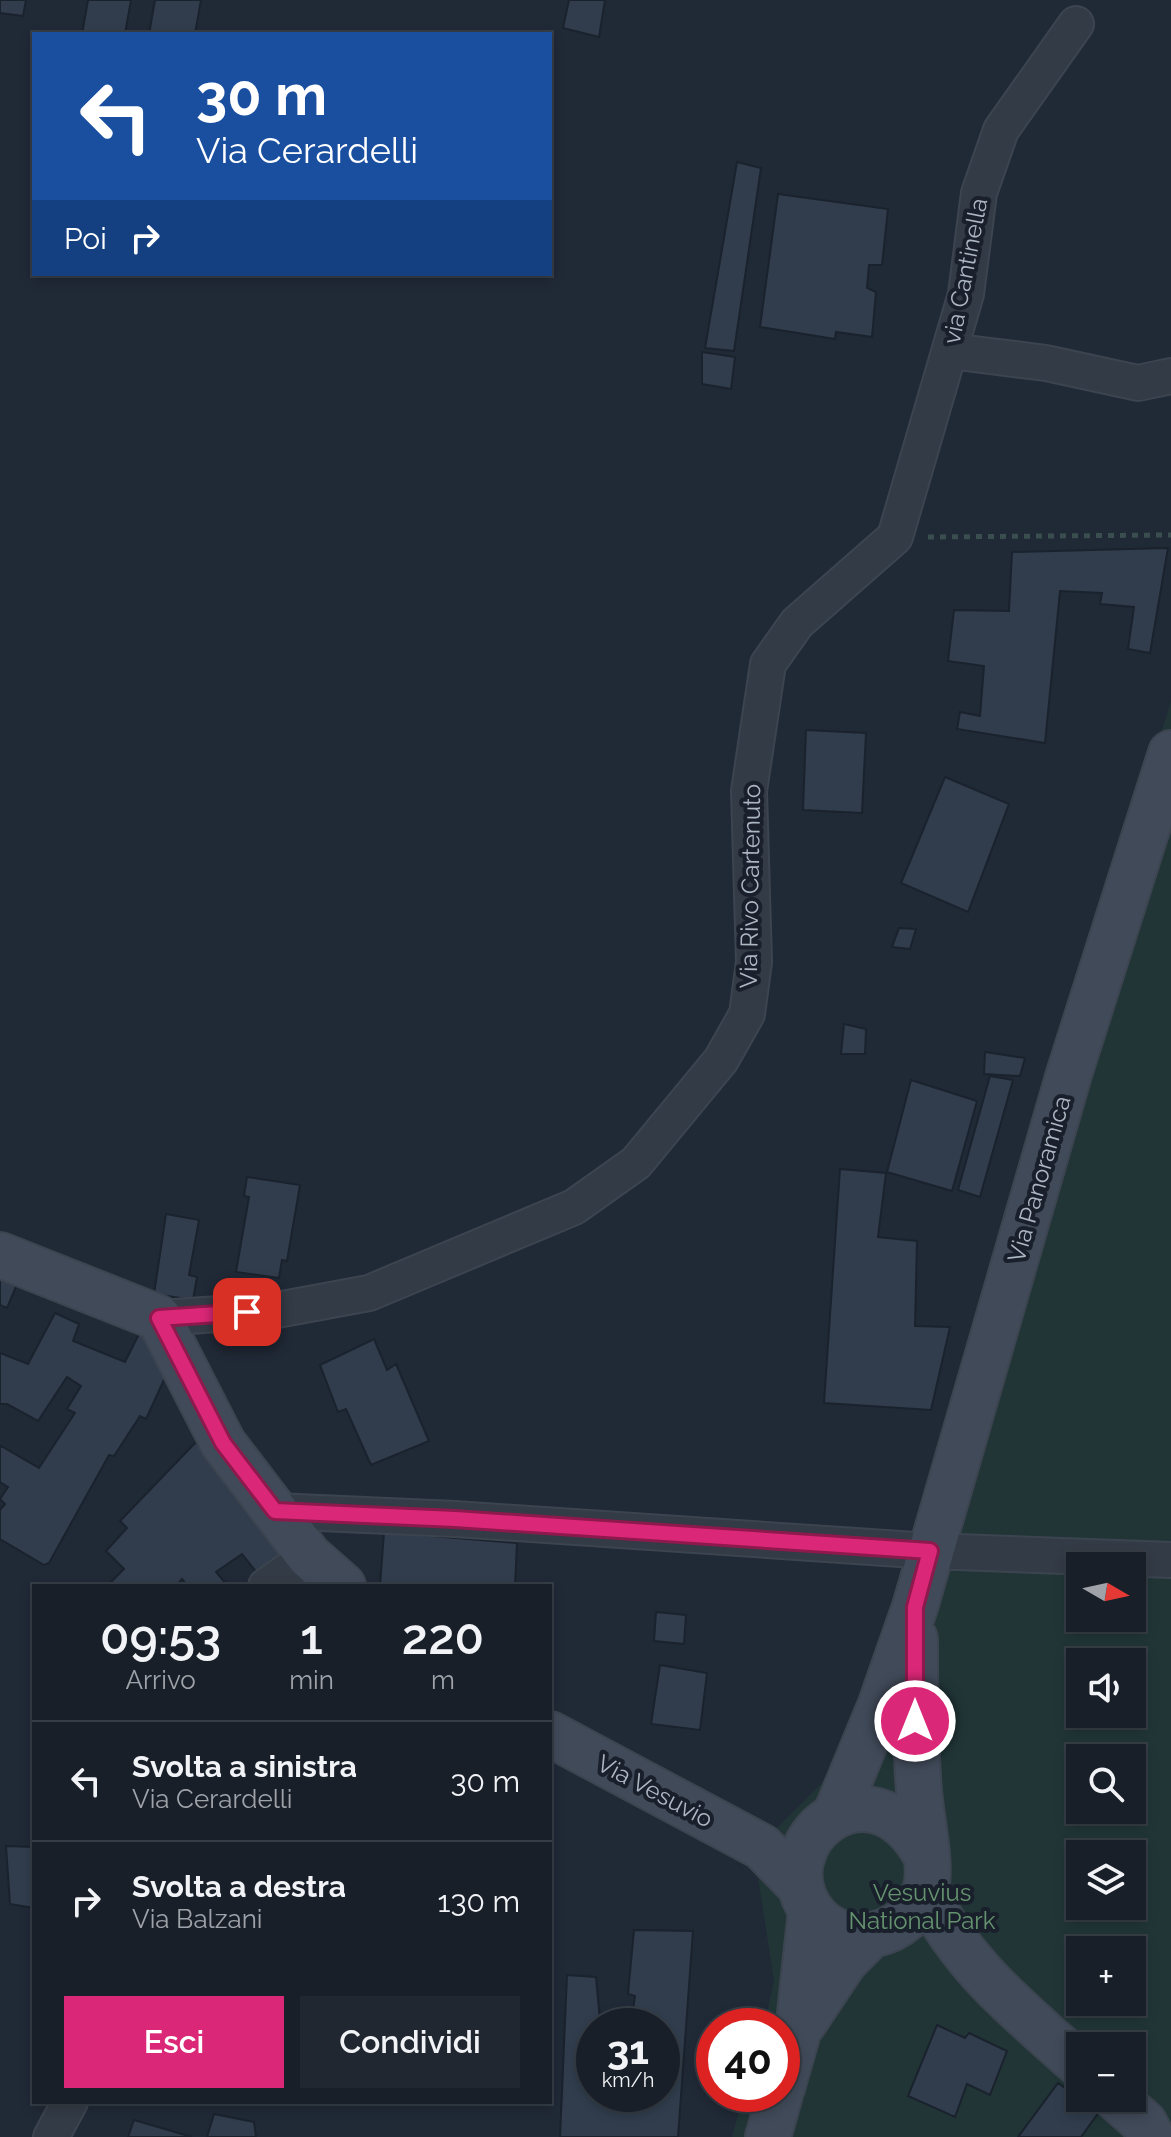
<!DOCTYPE html>
<html lang="it">
<head>
<meta charset="utf-8">
<style>
  body { margin:0; font-family:Raleway,sans-serif; background:#212730; color:#f1f3f6; height:100vh; display:flex; flex-direction:column; font-size:30px; white-space:nowrap }
  * { box-sizing:border-box; margin:0 }
  p { font-size:26px; color:#9fa2a8 }
  .icon { flex:none; width:44px; height:44px; fill:none; stroke:currentColor; stroke-width:2; stroke-linecap:round; stroke-linejoin:round }
  .map { position:relative; flex:1; overflow:hidden }
  .drawer { position:absolute; left:32px; top:1584px; width:520px; height:520px; display:flex; flex-direction:column; background:#181f28; border-radius:0px; box-shadow:0 4px 12px #0003,0 0 0 2px #363d45 }
  .drawer>* { flex:none }
  .banner { position:absolute; left:32px; top:32px; width:520px; height:244px; border-radius:0px; box-shadow:0 4px 12px #0003,0 0 0 2px #363d45; background:#1a4fa0; color:#fff; overflow:hidden }
  .needle { width:52px; rotate:99deg }
  .controls { position:absolute; left:1066px; top:1552px; display:grid; gap:16px }
  .controls a { display:grid; place-items:center; width:80px; height:80px; border-radius:0px; background:#181f28; box-shadow:0 4px 12px #0003,0 0 0 2px #363d45; font-size:40px }
  .speed { position:absolute; left:576px; top:2008px; display:flex; gap:16px; font-size:40px; font-weight:700; text-align:center }
  .speed>* { display:grid; place-content:center; width:104px; height:104px; border-radius:50%; background:#181f28; box-shadow:0 4px 12px #0003,0 0 0 2px #363d45; line-height:1 }
  .speed small { font-size:20px; font-weight:400 }
  .speed .limit { border:12px solid #d22; background:#fff; color:#111 }
  .pin { position:absolute; display:grid; place-items:center; width:68px; height:68px; color:#fff; margin:-34px; border-radius:16px; box-shadow:0 4px 12px #0006 }
  .me { position:absolute; width:88px; margin:-44px; rotate:0deg; stroke-linejoin:round; filter:drop-shadow(0 0 6px #0008) }
  .turn { display:flex; align-items:center; gap:28px; height:168px; padding:0 32px; font-size:36px }
  .turn .icon { width:104px; height:104px; stroke-width:2.5 }
  .turn b { display:block; font-size:56px; line-height:68px }
  .then { display:flex; align-items:center; height:76px; padding:0 32px; background:#0003; gap:16px; font-size:30px }
  .eta { display:flex; justify-content:space-evenly; align-items:center; height:136px; text-align:center }
  .eta b { font-size:48px; font-weight:600; line-height:56px }
  .cta { display:flex; gap:16px; margin-top:auto; padding:16px 32px }
  .cta a { flex:1; height:92px; border-radius:0px; background:#db2777; color:#fff; font-size:32px; font-weight:600; line-height:92px; text-align:center }
  .cta a+a { background:#212730; color:#f1f3f6 }
  ul { padding:0; list-style:none }
  li { display:flex; align-items:center; gap:24px; height:120px; padding:0 32px; border-top:2px solid #363d45 }
  li div { flex:1 }
  li b { display:block; font-size:30px }
  li em { font-style:normal }
  .map>svg:first-child { display:block }
  .green { fill:#213537; fill-rule:evenodd }
  .building { fill:#313d4d; stroke:#1a222d; stroke-width:2; fill-rule:evenodd }
  .lines { fill:none; stroke-linecap:round; stroke-linejoin:round }
  .street-casing { stroke:#3c4450; stroke-width:38 }
  .secondary-casing { stroke:#3c4450; stroke-width:48 }
  .path { stroke:#3a4e4f; stroke-width:5; stroke-dasharray:6 6; stroke-linecap:butt }
  .street { stroke:#333b46; stroke-width:34 }
  .secondary { stroke:#414a59; stroke-width:44 }
  .route-casing { stroke:#8e194d; stroke-width:20 }
  .route { stroke:#db2777; stroke-width:14 }
  .labels { text-anchor:middle; dominant-baseline:central; stroke-width:8; stroke-linejoin:round; paint-order:stroke }
  .street-label { font-size:24px; fill:#adb6c3; stroke:#19202b }
  .park-label { font-size:24px; fill:#65936f; stroke:#19202b }
</style>
</head>
<body>
<div class="map">
<svg width="1171" height="2137" viewBox="0 0 1171 2137">
  <rect width="100%" height="100%" fill="#202936"/>
  <!-- green -->
  <path class="green" d="M1171,701V2137H732L744,2094H782V2026H764L774,1981L754,1851L839,1766L914,1535ZM1080,1566H1132V1618H1080ZM1080,1662H1132V1714H1080ZM1080,1758H1132V1810H1080ZM1080,1854H1132V1906H1080ZM1080,1950H1132V2002H1080ZM1080,2046H1132V2098H1080Z"/>
  <!-- building -->
  <path class="building" d="M0,0H26L23,16L0,13Z
    M88,0H131L125,34H82Z
    M155,0H201L195,34H149Z
    M569,0H605L599,37L563,28Z
    M737,162L761,168L734,351L705,348Z
    M778,194L888,209L882,265H869L867,288L876,292L872,337L836,332L835,339L760,327Z
    M702,352L735,357L731,389L702,384Z
    M1168,548L1150,653L1128,649L1134,607L1100,604L1102,593L1060,591L1045,743L957,729L960,712L980,716L984,666L948,661L954,610L1009,611L1012,552Z
    M806,730L866,733L862,813L803,810Z
    M945,777L1009,804L968,912L901,883Z
    M899,928L916,929L910,949L892,947Z
    M844,1024L866,1029L865,1054H841Z
    M985,1052L1025,1058L1020,1076L984,1074Z
    M990,1076L1013,1080L980,1197L958,1190Z
    M911,1080L977,1101L952,1191L887,1172Z
    M840,1169L886,1173L878,1237L917,1241L915,1326L950,1327L931,1410L824,1403Z
    M247,1177L300,1185L287,1261L282,1260L279,1278L236,1272L249,1197L244,1196Z
    M166,1214L199,1220L189,1275L197,1277L193,1300L154,1294Z
    M0,1275L18,1282L7,1308L0,1305Z
    M55,1313L79,1324L73,1341L125,1362L139,1334L170,1348L169,1369L146,1419L140,1416L114,1456L109,1455L49,1563L44,1565L0,1539V1510L5,1504L0,1499L8,1487L0,1482V1448L1,1446L39,1468L75,1413L67,1409L81,1386L67,1377L38,1421L7,1404H0V1353L28,1364Z
    M374,1339L387,1370L396,1364L429,1441L371,1465L346,1409L338,1412L320,1365Z
    M196,1442L286,1553L261,1578L242,1554L216,1572L228,1586H188L182,1579L176,1586H107L124,1569L106,1551L127,1528L120,1521Z
    M384,1532L517,1543L515,1586H380Z
    M656,1612L686,1615L684,1644L654,1641Z
    M660,1665L707,1673L700,1730L651,1724Z
    M6,1846L34,1847V1908L10,1904Z
    M634,1930L693,1931L678,2137H560L567,1975L596,1977L600,2020L631,2024L635,1996L628,1994ZM594,2026H662V2094H594Z
    M937,2025L965,2038L969,2033L1007,2051L990,2095L967,2084L955,2117L908,2096Z
    M1058,2083L1099,2112L1081,2137H1018Z
    M214,2114L254,2122L256,2137H207Z
    M134,2120L192,2137H128Z"/>
  <g class="lines">
    <defs>
      <path id="street" d="M950,351L1046,363L1138,383L1171,376
        M159,1318L277,1310L369,1293L574,1207L636,1163L721,1060L747,1014L754,962L749,791L768,664L797,623L895,537L966,294L979,193L1001,130L1076,24
        M275,1511L455,1519L930,1551L1171,1560
        M266,1586L309,1556
        M51,2137L70,2102"/>
      <path id="secondary" d="M0,1255L159,1318L223,1443L309,1556L343,1586
        M915,1639C915,1690 915,1741 919,1791C921,1817 932,1865 926,1888C912,1937 842,1955 811,1910C765,1843 868,1755 924,1852
        M550,1734L762,1847L801,1887
        M835,1816L881,1704L915,1607L1069,1074L1171,753
        M925,1891C964,1968 1017,2008 1080,2065
        M803,2024L845,1961L869,1937
        M782,2088L798,2032L811,1910
        M1116,2098L1144,2123L1152,2137
        M768,2137L780,2094"/>
    </defs>
    <!-- street casing -->
    <use href="#street" class="street-casing"/>
    <!-- secondary casing -->
    <use href="#secondary" class="secondary-casing"/>
    <!-- path -->
    <path class="path" d="M928,537L1171,535"/>
    <!-- street -->
    <use href="#street" class="street"/>
    <!-- secondary -->
    <use href="#secondary" class="secondary"/>
  </g>
  <g class="lines">
    <defs>
      <path id="route" d="M247,1312L159,1318L223,1443L275,1511L455,1519L930,1551L915,1607V1721"/>
    </defs>
    <!-- route casing -->
    <use href="#route" class="route-casing"/>
    <!-- route -->
    <use href="#route" class="route"/>
  </g>
  <g class="labels">
    <!-- street labels -->
    <g class="street-label">
      <text transform="translate(965 271) rotate(-79)">via Cantinella</text>
      <text transform="translate(750 886) rotate(-89)">Via Rivo Cartenuto</text>
      <text transform="translate(1039 1179) rotate(-74)">Via Panoramica</text>
      <text transform="translate(655 1791) rotate(28)">Via Vesuvio</text>
    </g>
    <!-- park labels -->
    <g class="park-label">
      <text x="922" y="1892">Vesuvius<tspan x="922" dy="28">National Park</tspan></text>
    </g>
  </g>
</svg>
<div class="controls">
<a><svg class="needle" viewBox="-14 -14 28 28"><path d="M0-13l5 13h-10z" fill="#e53935"/><path d="M0 13l5-13h-10z" fill="#9fa2a8"/></svg></a>
<a><svg class="icon" aria-label="sound" viewBox="0 0 24 24"><path d="M4 9h4l5-4v14l-5-4H4zM17 9q2 3 0 6"/></svg></a>
<a><svg class="icon" aria-label="search" viewBox="0 0 24 24"><circle cx="10" cy="10" r="6"/><path d="M15 15l6 6"/></svg></a>
<a><svg class="icon" aria-label="layers" viewBox="0 0 24 24"><path d="M12 4l9 5-9 5-9-5zM3 14l9 5 9-5"/></svg></a>
<a>+</a>
<a>−</a>
</div>
<div class="speed"><div>31<small>km/h</small></div><div class="limit">40</div></div>
<div class="pin" style="left:247px;top:1312px;background:#d93025"><svg class="icon" aria-label="arrive" viewBox="0 0 24 24"><path d="M6 21V4h12l-3 4 3 4H6"/></svg></div>
<svg class="me" style="left:915px;top:1721px" viewBox="-20 -20 40 40"><circle r="17" fill="#db2777" stroke="#fff" stroke-width="3"/><path d="M0-11L8 9 0 5-8 9z" fill="#fff"/></svg>
<div class="banner">
<div class="turn"><svg class="icon" aria-label="left" viewBox="0 0 24 24"><path d="M17 20v-9H6M10 6l-5 5 5 5"/></svg><div><b>30 m</b>Via Cerardelli</div></div>
<div class="then">Poi<svg class="icon" aria-label="right" viewBox="0 0 24 24"><path d="M7 20v-9h11M14 6l5 5-5 5"/></svg></div>
</div>
<section class="drawer">
<div class="eta">
<div><b>09:53</b><p>Arrivo</p></div>
<div><b>1</b><p>min</p></div>
<div><b>220</b><p>m</p></div>
</div>
<ul>
<li><svg class="icon" aria-label="left" viewBox="0 0 24 24"><path d="M17 20v-9H6M10 6l-5 5 5 5"/></svg><div><b>Svolta a sinistra</b><p>Via Cerardelli</p></div><em>30 m</em></li>
<li><svg class="icon" aria-label="right" viewBox="0 0 24 24"><path d="M7 20v-9h11M14 6l5 5-5 5"/></svg><div><b>Svolta a destra</b><p>Via Balzani</p></div><em>130 m</em></li>
</ul>
<div class="cta"><a>Esci</a><a>Condividi</a></div>
</section>
</div>
</body>
</html>
